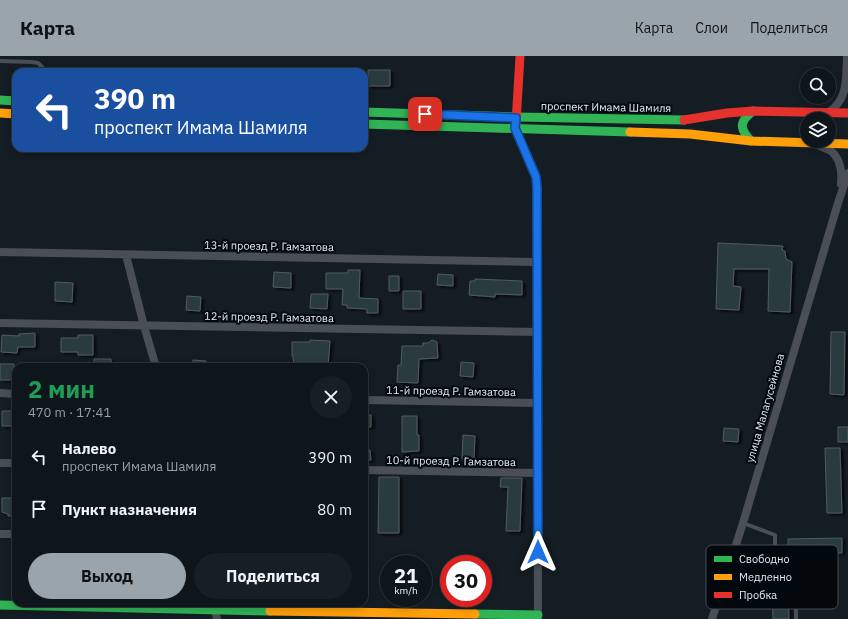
<!DOCTYPE html>
<html lang="ru">
<head>
<meta charset="utf-8">
<style>
  body { margin:0; font-family:"IBM Plex Sans",sans-serif; background:#181f24; color:#f1f3f6; height:100vh; display:flex; flex-direction:column; font-size:15px; white-space:nowrap }
  * { box-sizing:border-box; margin:0 }
  p { font-size:13px; color:#9b9fa3 }
  .icon { flex:none; width:22px; height:22px; fill:none; stroke:currentColor; stroke-width:2; stroke-linecap:round; stroke-linejoin:round }
  .map { position:relative; flex:1; overflow:hidden }
  .details { position:absolute; left:12px; top:307px; width:356px; height:244px; display:flex; flex-direction:column; background:#0f161b; border-radius:12px; box-shadow:0 2px 10px #0003,0 0 0 1px #2f353a }
  .details>* { flex:none }
  .guide { position:absolute; left:12px; top:12px; width:356px; height:84px; border-radius:12px; box-shadow:0 2px 10px #0003,0 0 0 1px #2f353a; background:#1a4fa0; color:#fff; overflow:hidden }
  .tools { position:absolute; left:800px; top:12px; display:grid; gap:8px }
  .tools a { display:grid; place-items:center; width:36px; height:36px; border-radius:50%; background:#0f161b; box-shadow:0 2px 10px #0003,0 0 0 1px #2f353a; font-size:20px }
  .speed { position:absolute; left:380px; top:499px; display:flex; gap:8px; font-size:20px; font-weight:700; text-align:center }
  .speed>* { display:grid; place-content:center; width:52px; height:52px; border-radius:50%; background:#0f161b; box-shadow:0 2px 10px #0003,0 0 0 1px #2f353a; line-height:1 }
  .speed small { font-size:10px; font-weight:400 }
  .speed .limit { border:6px solid #d22; background:#fff; color:#111 }
  .pin { position:absolute; display:grid; place-items:center; width:34px; height:34px; color:#fff; margin:-17px; border-radius:8px; box-shadow:0 2px 6px #0006 }
  .me { position:absolute; width:44px; margin:-22px; rotate:0deg; stroke-linejoin:round; filter:drop-shadow(0 0 3px #0008) }
  .turn { display:flex; align-items:center; gap:14px; height:84px; padding:0 16px; font-size:18px }
  .turn .icon { width:52px; height:52px; stroke-width:2.5 }
  .turn b { display:block; font-size:28px; line-height:34px }
  .round { display:grid; place-items:center; flex:none; width:42px; height:42px; border-radius:21px; background:#181f24 }
  .overview { display:flex; align-items:center; justify-content:space-between; height:68px; padding:0 16px }
  h1 { font-size:24px; font-weight:700; line-height:30px; color:#1e9e55 }
  .primary-button { display:flex; gap:8px; margin-top:auto; padding:8px 16px }
  .primary-button a { flex:1; height:46px; border-radius:24px; background:#9aa4ac; color:#111; font-size:16px; font-weight:700; line-height:46px; text-align:center }
  .primary-button a+a { background:#181f24; color:#f1f3f6 }
  ul { padding:0; list-style:none }
  li { display:flex; align-items:center; gap:12px; height:52px; padding:0 16px }
  li div { flex:1 }
  li b { display:block; font-size:15px }
  li em { font-style:normal }
  header { display:flex; align-items:center; gap:24px; box-sizing:border-box; height:56px; padding:0 20px; background:#9aa4ac; color:#111 }
  header strong { font-size:19px }
  nav { display:flex; gap:22px; margin-inline-start:auto; font-size:14px }
  .map>svg:first-child { display:block }
  .building { fill:#2c3a41; stroke:#515b5f; filter:url(#shadow) }
  .lines { fill:none; stroke-linecap:round; stroke-linejoin:round }
  .lane { stroke:#4a4e57; stroke-width:4 }
  .street { stroke:#4a4e57; stroke-width:8 }
  .fast { stroke:#30b455; stroke-width:9 }
  .slow { stroke:#ff9f0a; stroke-width:9 }
  .jam { stroke:#e5322d; stroke-width:9 }
  .route-casing { stroke:#114b97; stroke-width:10 }
  .route { stroke:#1a73e8; stroke-width:7 }
  .labels { text-anchor:middle; dominant-baseline:central; stroke-width:4; stroke-linejoin:round; paint-order:stroke }
  .street-label { font-size:11px; fill:#e2edf6; stroke:#03080d }
  .key { fill:#03080d; stroke:#464d53; stroke-width:1 }
  .key-label { font-size:11px; fill:#e2edf6 }
</style>
</head>
<body>
<header>
<strong>Карта</strong>
<nav><a>Карта</a><a>Слои</a><a>Поделиться</a></nav>
</header>
<div class="map">
<svg width="848" height="563" viewBox="0 0 848 563">
  <defs>
    <filter id="shadow"><feDropShadow dx="3" dy="2" stdDeviation="1" flood-color="#0009"/></filter>
  </defs>
  <rect width="100%" height="100%" fill="#141d24"/>
  <!-- building -->
  <path class="building" d="M368,14H390V30H368Z
    M718,187L783,190L782,194L785,195L786,203L792,206L790,256L768,255L769,213H734L733,230L741,231L739,254L716,253Z
    M348,214H360L359,242L378,243V257H367V253L347,252V249H342L343,233H326V217H348Z
    M274,216L291,217V232L273,231Z
    M438,218L453,219V230L437,229Z
    M389,220H399V235H389Z
    M475,223L522,225V239L495,238V241L469,239L470,225H475Z
    M55,226L73,227L72,246L55,245Z
    M403,235H421V253H403Z
    M311,238H328L327,253L310,252Z
    M187,240L201,241L200,255L186,254Z
    M831,276H845L844,339L830,338Z
    M35,277V291H18L17,297L1,296L2,279L19,280V278Z
    M78,279H93V299H78V296H61V282H78Z
    M310,284L330,285L328,311H294L293,300H292V286H310Z
    M432,284L437,286L438,302L419,303L418,327L397,326L398,309H401L402,290H423V287H428Z
    M94,303H111V311H94Z
    M193,304L206,305L205,311H193Z
    M461,306L474,307L473,321L460,320Z
    M0,308H14L13,324H0Z
    M2,355H16V370H2Z
    M364,359H371V371H364Z
    M402,360H417V379H419V395L402,396Z
    M838,371H848V386H838Z
    M724,372L739,373L738,386L723,385Z
    M463,379L475,380L474,404L462,403Z
    M825,392H840L842,457H827Z
    M364,394H370L371,404H364Z
    M379,421H399V477H378Z
    M501,422H522L520,475H506L508,431H500Z
    M2,442H14V460H8V458L2,456Z
    M842,482V497L788,499V483Z
    M788,528L789,563H773L772,529Z"/>
  <g class="lines">
    <!-- lane -->
    <path class="lane" d="M0,5L32,6L38,7L47,16
      M743,467L775,479V521L796,522V563"/>
    <!-- street -->
    <path class="street" d="M829,56C848,43 846,23 847,0
      M515,72L536,121L537,132L538,563
      M816,88C820,91 826,92 831,95C841,103 842,117 841,128
      M0,196L537,206
      M126,199L144,270L156,311
      M0,267L538,276
      M0,337L16,338
      M364,344L538,347
      M0,407H16
      M364,414L538,417
      M0,478H16
      M213,547L217,563
      M712,563L743,467L838,147L848,117"/>
    <!-- fast -->
    <path class="fast" d="M0,44L16,45
      M364,56L516,61L684,64
      M364,68L630,76
      M751,85C739,72 739,66 753,55
      M0,549L270,555
      M475,558L538,559"/>
    <!-- slow -->
    <path class="slow" d="M0,57L16,58
      M630,76L690,78L751,85L848,88
      M270,555L475,558"/>
    <!-- jam -->
    <path class="jam" d="M684,64L727,57L753,55L848,57
      M516,67L520,0"/>
  </g>
  <g class="lines">
    <defs>
      <path id="route" d="M425,58L516,62L515,72L536,121L537,132L538,496"/>
    </defs>
    <!-- route casing -->
    <use href="#route" class="route-casing"/>
    <!-- route -->
    <use href="#route" class="route"/>
  </g>
  <g class="labels">
    <!-- street labels -->
    <g class="street-label">
      <text transform="translate(606 51) rotate(1)">проспект Имама Шамиля</text>
      <text transform="translate(269 190) rotate(1)">13-й проезд Р. Гамзатова</text>
      <text transform="translate(269 261) rotate(1)">12-й проезд Р. Гамзатова</text>
      <text transform="translate(451 335) rotate(1)">11-й проезд Р. Гамзатова</text>
      <text transform="translate(765 352) rotate(-74)">улица Малагусейнова</text>
      <text transform="translate(451 405) rotate(1)">10-й проезд Р. Гамзатова</text>
    </g>
  </g>
  <!-- legend -->
  <rect x="706" y="489" width="132" height="64" rx="6" class="key"/>
  <rect x="714" y="500" width="18" height="6" fill="#30b455"/>
  <rect x="714" y="518" width="18" height="6" fill="#ff9f0a"/>
  <rect x="714" y="536" width="18" height="6" fill="#e5322d"/>
  <g class="key-label">
    <text x="739" y="507">Свободно</text>
    <text x="739" y="525">Медленно</text>
    <text x="739" y="543">Пробка</text>
  </g>
</svg>
<div class="tools">
<a><svg class="icon" aria-label="search" viewBox="0 0 24 24"><circle cx="10" cy="10" r="6"/><path d="M15 15l6 6"/></svg></a>
<a><svg class="icon" aria-label="layers" viewBox="0 0 24 24"><path d="M12 4l9 5-9 5-9-5zM3 14l9 5 9-5"/></svg></a>
</div>
<div class="speed"><div>21<small>km/h</small></div><div class="limit">30</div></div>
<div class="pin" style="left:425px;top:58px;background:#d93025"><svg class="icon" aria-label="arrive" viewBox="0 0 24 24"><path d="M6 21V4h12l-3 4 3 4H6"/></svg></div>
<svg class="me" style="left:538px;top:496px" viewBox="-20 -20 40 40"><path d="M0-17L14 15 0 8-14 15z" fill="#1a73e8" stroke="#fff" stroke-width="4"/></svg>
<div class="guide">
<div class="turn"><svg class="icon" aria-label="left" viewBox="0 0 24 24"><path d="M17 20v-9H6M10 6l-5 5 5 5"/></svg><div><b>390 m</b>проспект Имама Шамиля</div></div>
</div>
<section class="details">
<div class="overview"><div><h1>2 мин</h1><p>470 m · 17:41</p></div><a class="round"><svg class="icon" aria-label="close" viewBox="0 0 24 24"><path d="M6 6l12 12M18 6L6 18"/></svg></a></div>
<ul>
<li><svg class="icon" aria-label="left" viewBox="0 0 24 24"><path d="M17 20v-9H6M10 6l-5 5 5 5"/></svg><div><b>Налево</b><p>проспект Имама Шамиля</p></div><em>390 m</em></li>
<li><svg class="icon" aria-label="arrive" viewBox="0 0 24 24"><path d="M6 21V4h12l-3 4 3 4H6"/></svg><div><b>Пункт назначения</b></div><em>80 m</em></li>
</ul>
<div class="primary-button"><a>Выход</a><a>Поделиться</a></div>
</section>
</div>
</body>
</html>
